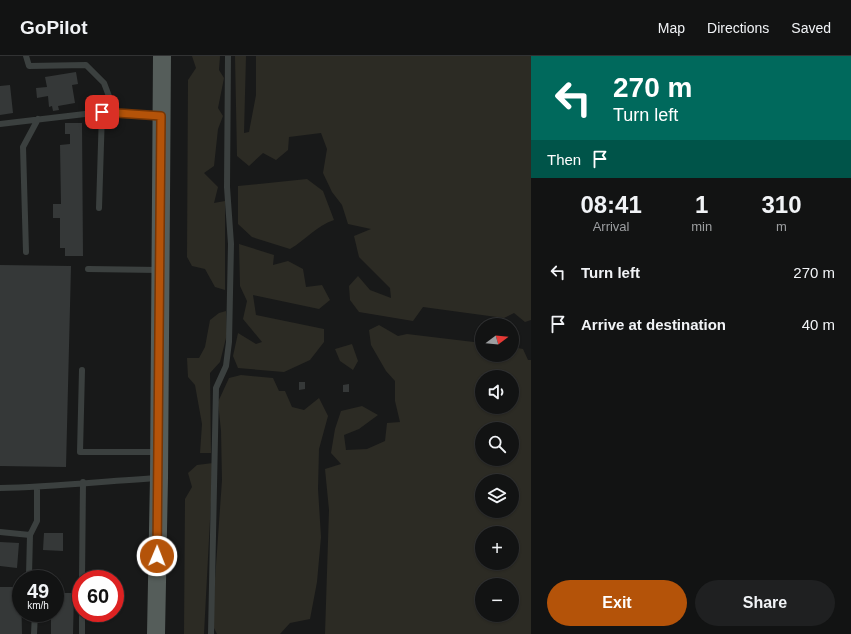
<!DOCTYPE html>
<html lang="en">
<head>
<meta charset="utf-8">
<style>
  body { margin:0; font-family:Arial,sans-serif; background:#1f2021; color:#f1f3f6; height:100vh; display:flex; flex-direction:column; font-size:15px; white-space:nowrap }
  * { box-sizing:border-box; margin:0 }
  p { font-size:13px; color:#9c9ea0 }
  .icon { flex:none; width:22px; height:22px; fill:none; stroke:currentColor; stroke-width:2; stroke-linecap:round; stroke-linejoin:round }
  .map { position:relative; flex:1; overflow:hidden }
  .side { display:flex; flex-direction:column; background:#121313; width:320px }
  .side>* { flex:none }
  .guide { background:#00695c; color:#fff; overflow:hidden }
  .needle { width:26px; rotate:74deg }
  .fabs { position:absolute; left:475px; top:262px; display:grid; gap:8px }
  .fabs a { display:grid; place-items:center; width:44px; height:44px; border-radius:50%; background:#121313; box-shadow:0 1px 3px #0004,0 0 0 1px #313233; font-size:20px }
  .speed { position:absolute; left:12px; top:514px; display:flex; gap:8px; font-size:20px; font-weight:700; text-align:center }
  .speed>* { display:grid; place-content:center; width:52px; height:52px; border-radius:50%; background:#121313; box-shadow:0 1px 3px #0004,0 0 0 1px #313233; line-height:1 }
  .speed small { font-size:10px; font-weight:400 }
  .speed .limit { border:6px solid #d22; background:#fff; color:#111 }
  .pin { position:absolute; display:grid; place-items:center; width:34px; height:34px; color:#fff; margin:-17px; border-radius:8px; box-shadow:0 2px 6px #0006 }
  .me { position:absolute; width:44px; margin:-22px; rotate:1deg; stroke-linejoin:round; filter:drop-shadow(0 0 3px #0008) }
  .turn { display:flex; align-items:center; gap:14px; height:84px; padding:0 16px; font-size:18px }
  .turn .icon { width:52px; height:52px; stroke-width:2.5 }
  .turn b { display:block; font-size:28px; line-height:34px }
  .then { display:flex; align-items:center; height:38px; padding:0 16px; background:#0003; gap:8px; font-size:15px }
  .eta { display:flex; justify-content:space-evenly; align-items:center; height:68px; text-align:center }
  .eta b { font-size:24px; font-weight:800; line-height:28px }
  .primary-button { display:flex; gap:8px; margin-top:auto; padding:8px 16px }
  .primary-button a { flex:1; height:46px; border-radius:24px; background:#b45309; color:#fff; font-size:16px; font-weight:800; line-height:46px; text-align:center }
  .primary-button a+a { background:#1f2021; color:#f1f3f6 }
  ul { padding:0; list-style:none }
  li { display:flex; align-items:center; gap:12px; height:52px; padding:0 16px }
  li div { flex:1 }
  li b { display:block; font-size:15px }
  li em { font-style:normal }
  header { display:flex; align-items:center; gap:24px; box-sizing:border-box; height:56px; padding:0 20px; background:#121313; border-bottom:1px solid #313233 }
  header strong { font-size:19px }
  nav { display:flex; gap:22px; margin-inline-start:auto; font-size:14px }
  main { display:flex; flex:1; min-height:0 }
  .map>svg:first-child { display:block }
  .green { fill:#2c2b24; fill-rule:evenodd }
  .building { fill:#353838 }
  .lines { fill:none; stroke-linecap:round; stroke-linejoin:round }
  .lane { stroke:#3b403f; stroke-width:6 }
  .primary { stroke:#555d5a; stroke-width:18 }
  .route-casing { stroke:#753606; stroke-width:10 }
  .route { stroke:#b45309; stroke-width:7 }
</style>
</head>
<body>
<header>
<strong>GoPilot</strong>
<nav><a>Map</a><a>Directions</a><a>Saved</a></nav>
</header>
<main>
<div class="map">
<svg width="531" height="578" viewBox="0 0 531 578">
  <rect width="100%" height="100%" fill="#181919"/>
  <!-- green -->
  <path class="green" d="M192,0H220L219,14L224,22L218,52L223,60L218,73L214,110L204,117L218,131L214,147L225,145V234L215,231L205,213L192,210L187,201L188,24L196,12Z
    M235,0H246L244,77L249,76L256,39V0H531V264L525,266L514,257L504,262L423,251L413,265L359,256L350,244L349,230L358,220L370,234L391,242L390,232L359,201L354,180L371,173L348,168L342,149L332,136L323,117L327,93L321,77L289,81L288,94L276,104L263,97L249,110L237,100Z
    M307,123L323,135L334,164C316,170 307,183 290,193L252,181L238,168V130Z
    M239,188L274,199L273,209L288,205L303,213L306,231L322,229L330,244L319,253L253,239L256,259L324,273V286L310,304L284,316L238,312L233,300L238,277L256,288L262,286L243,263L247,245L240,230Z
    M226,255L227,278L220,306L210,317L211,397H200L202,368L195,329L188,321L187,302H199L205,291L210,264L219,257Z
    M379,269L398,280L407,278L482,287V299H512V291L523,293L528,304H531V578H325L329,454L325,413L341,408L331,397L335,373L341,355L362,350L378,359L359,373L344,379L346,394L367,393L385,385L387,367L400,366L395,345V325L386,315L371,289L369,274ZM482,321H512V351H482ZM482,373H512V403H482ZM482,425H512V455H482ZM482,477H512V507H482ZM482,529H512V559H482Z
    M352,288L358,305L353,314L340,305L335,293Z
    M241,319L273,322L279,335H285L292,351L304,354L319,342L328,360L319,393L318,433L321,481L317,526L310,563L290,567L280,578H217L214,572V538L222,424L221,375L218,346L229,322Z
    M213,407L204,578H184L185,443L192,431L188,417L197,409Z"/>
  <!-- building -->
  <path class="building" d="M76,16L78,28L72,29L75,47L58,50L59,54L53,55L52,50L49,51L48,40L37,42L36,32L47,31L45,21Z
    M10,29L13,57L0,59V30Z
    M65,67H82L83,200H65V192H60V162H53V148H61L60,89L70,88V78H65Z
    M0,209L71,210L66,411L0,410Z
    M299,326H305V333L299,334Z
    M349,328V336H343V329Z
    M44,477H63V495L43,494Z
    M0,486L19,487L17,512L0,510Z
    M0,531H21L22,578H0Z
    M55,537H74L73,578H51V557H55Z"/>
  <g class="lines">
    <!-- lane -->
    <path class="lane" d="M26,0L29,10L86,9L104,27L115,56
      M0,68L102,56L159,60
      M99,152L102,56
      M26,196L23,91L38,63
      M88,213L159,214
      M82,314L80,396H158
      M0,432C53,431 105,425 158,422
      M0,476L30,479
      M31,523L29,519L30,479L37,465V431
      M82,523L83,426
      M34,578L35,557
      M82,578V557
      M211,578L216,332L226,310L229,286L231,188L227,131L228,0"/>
    <!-- primary -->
    <path class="primary" d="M156,578L159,422L162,0"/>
  </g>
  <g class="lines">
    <defs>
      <path id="route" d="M102,56L161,60L157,500"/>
    </defs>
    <!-- route casing -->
    <use href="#route" class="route-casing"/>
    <!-- route -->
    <use href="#route" class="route"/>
  </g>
</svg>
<div class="fabs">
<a><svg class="needle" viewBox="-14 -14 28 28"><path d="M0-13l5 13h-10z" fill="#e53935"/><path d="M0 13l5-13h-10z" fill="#9c9ea0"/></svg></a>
<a><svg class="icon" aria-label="sound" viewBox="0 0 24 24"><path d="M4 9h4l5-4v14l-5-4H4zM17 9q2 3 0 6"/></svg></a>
<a><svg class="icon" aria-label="search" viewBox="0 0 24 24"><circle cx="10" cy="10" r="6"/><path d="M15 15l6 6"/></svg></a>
<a><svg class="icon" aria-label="layers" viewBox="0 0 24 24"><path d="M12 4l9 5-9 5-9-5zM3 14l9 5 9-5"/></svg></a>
<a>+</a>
<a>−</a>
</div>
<div class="speed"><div>49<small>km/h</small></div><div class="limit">60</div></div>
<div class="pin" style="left:102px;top:56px;background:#d93025"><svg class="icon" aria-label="arrive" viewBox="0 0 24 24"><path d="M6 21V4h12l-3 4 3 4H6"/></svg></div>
<svg class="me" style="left:157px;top:500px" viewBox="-20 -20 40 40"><circle r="17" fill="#b45309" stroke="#fff" stroke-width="3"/><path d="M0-11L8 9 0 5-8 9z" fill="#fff"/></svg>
</div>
<section class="side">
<div class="guide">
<div class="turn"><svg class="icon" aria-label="left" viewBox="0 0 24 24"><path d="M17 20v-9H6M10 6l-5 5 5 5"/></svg><div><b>270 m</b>Turn left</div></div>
<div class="then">Then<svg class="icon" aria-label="arrive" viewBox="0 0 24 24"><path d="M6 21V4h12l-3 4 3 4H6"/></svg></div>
</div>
<div class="eta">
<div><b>08:41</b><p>Arrival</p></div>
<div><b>1</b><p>min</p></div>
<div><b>310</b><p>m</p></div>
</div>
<ul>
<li><svg class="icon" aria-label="left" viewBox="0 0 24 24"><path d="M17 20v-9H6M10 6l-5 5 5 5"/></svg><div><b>Turn left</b></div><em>270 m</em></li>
<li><svg class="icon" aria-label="arrive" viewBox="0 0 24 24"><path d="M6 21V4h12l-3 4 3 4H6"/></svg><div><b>Arrive at destination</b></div><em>40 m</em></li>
</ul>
<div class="primary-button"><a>Exit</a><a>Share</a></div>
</section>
</main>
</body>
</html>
